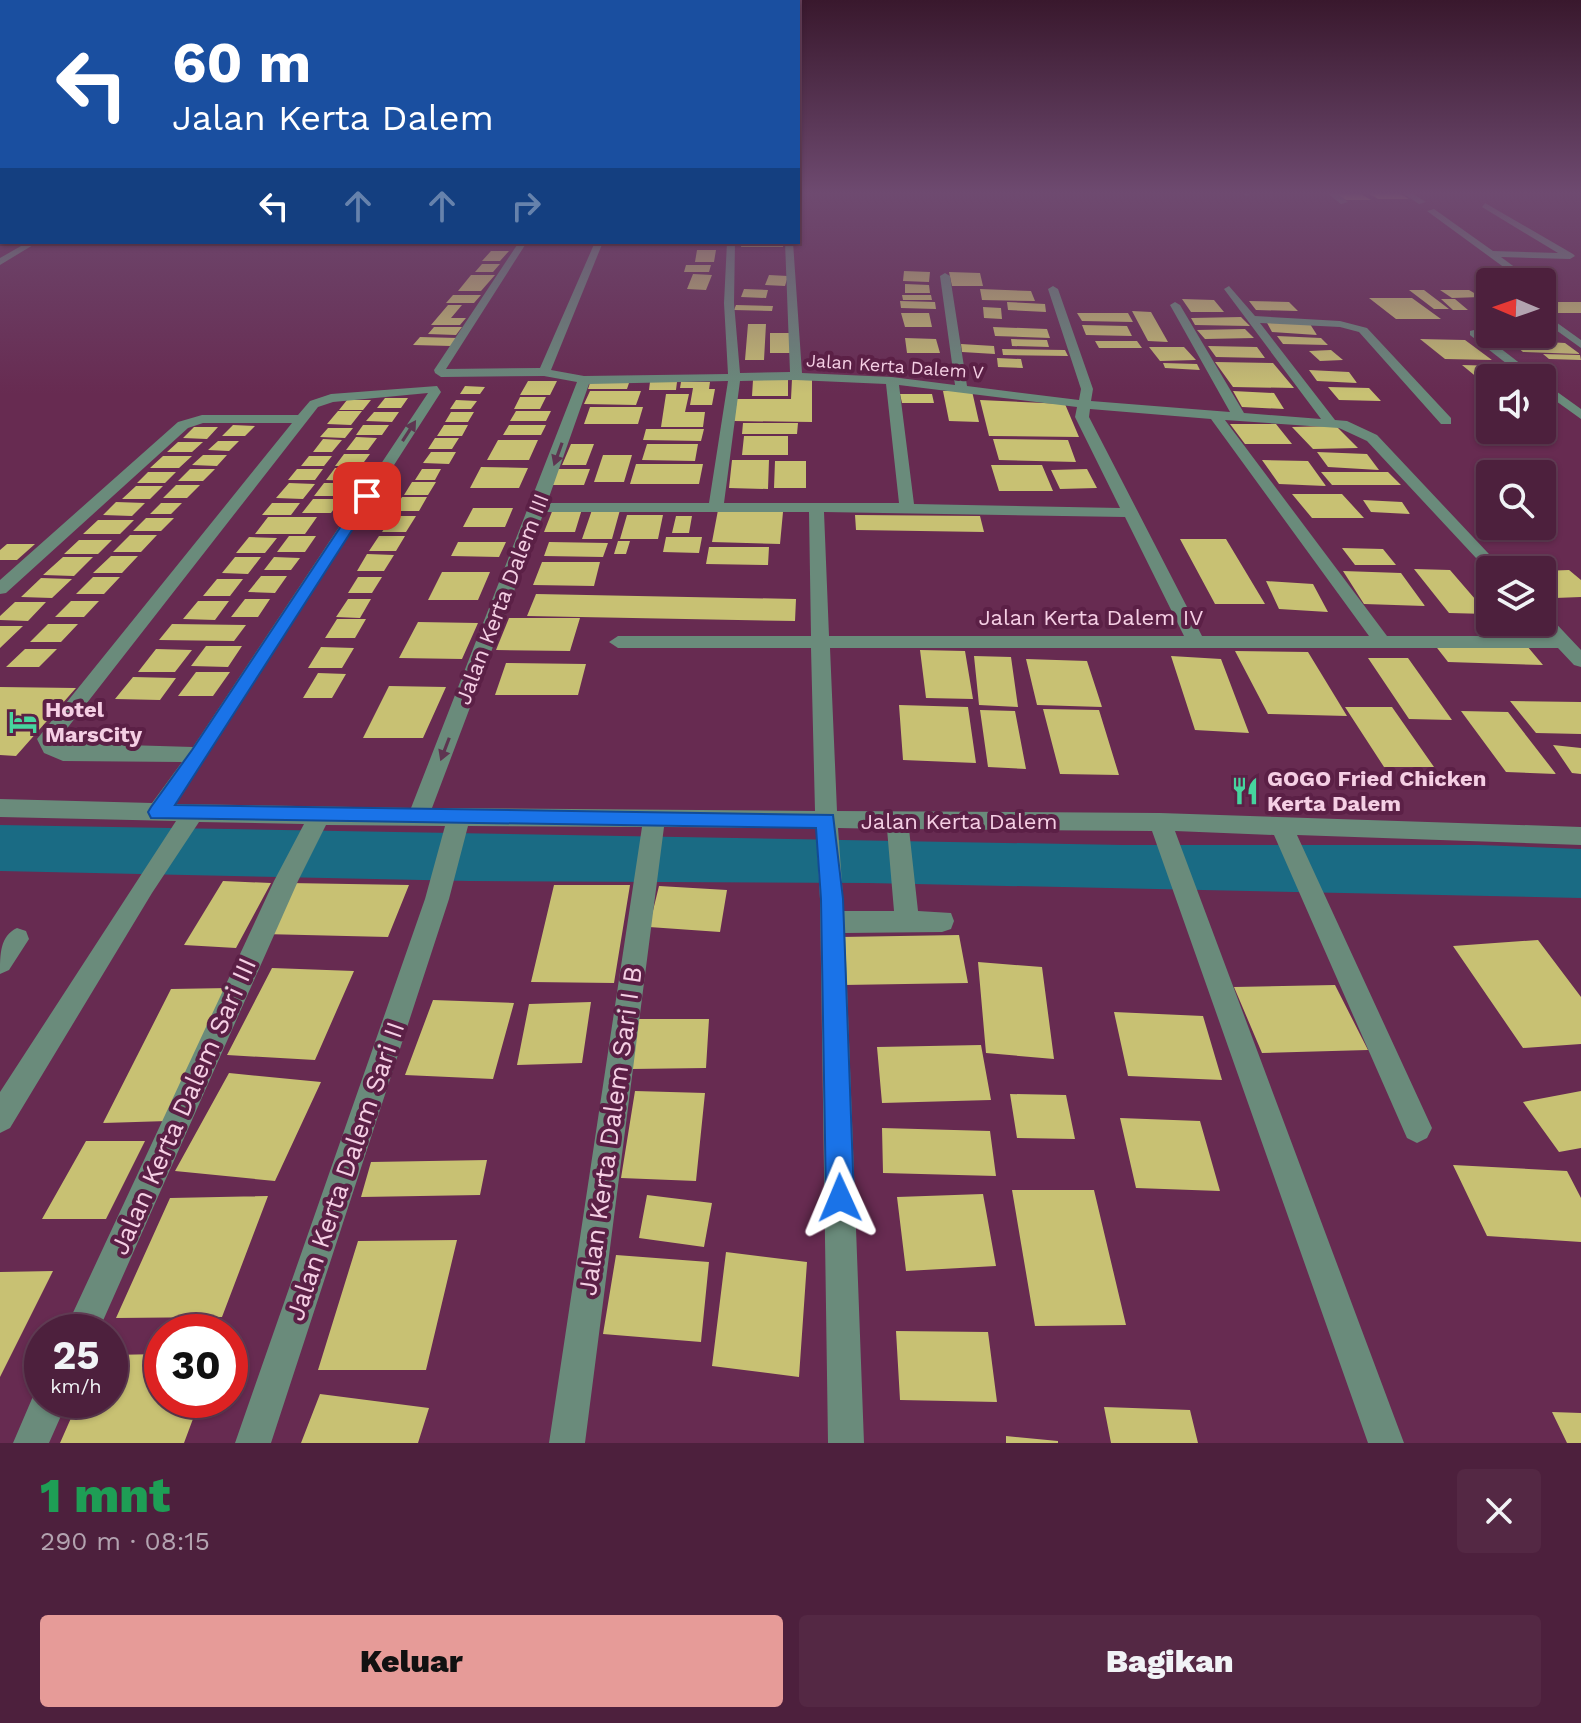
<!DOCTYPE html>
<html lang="id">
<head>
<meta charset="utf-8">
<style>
  body { margin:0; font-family:"Work Sans",sans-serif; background:#542844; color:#f1f3f6; height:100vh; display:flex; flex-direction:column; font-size:30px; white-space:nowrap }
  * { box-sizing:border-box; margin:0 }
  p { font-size:26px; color:#b3a3b0 }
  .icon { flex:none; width:44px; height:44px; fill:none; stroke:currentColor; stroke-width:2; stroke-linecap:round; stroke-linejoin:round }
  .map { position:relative; height:1443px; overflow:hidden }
  .side { display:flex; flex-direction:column; background:#4d203d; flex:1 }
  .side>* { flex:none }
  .banner { position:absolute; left:0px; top:0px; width:800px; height:244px; box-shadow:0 2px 6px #0004,0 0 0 2px #643e57; background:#1a4fa0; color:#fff; overflow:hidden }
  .needle { width:52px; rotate:272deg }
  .fabs { position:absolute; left:1476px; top:268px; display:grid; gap:16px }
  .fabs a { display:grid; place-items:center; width:80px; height:80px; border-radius:8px; background:#4d203d; box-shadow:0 2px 6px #0004,0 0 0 2px #643e57; font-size:40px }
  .speed { position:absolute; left:24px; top:1314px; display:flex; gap:16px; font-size:40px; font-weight:700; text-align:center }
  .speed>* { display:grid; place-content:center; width:104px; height:104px; border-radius:50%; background:#4d203d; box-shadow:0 2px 6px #0004,0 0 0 2px #643e57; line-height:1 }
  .speed small { font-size:20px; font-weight:400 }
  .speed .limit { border:12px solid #d22; background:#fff; color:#111 }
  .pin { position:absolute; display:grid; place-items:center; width:68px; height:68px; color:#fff; margin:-34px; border-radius:16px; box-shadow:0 4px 12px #0006 }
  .me { position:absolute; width:88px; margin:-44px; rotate:359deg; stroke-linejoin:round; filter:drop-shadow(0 0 6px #0008) }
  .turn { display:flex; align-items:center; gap:28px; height:168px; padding:0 40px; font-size:36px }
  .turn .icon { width:104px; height:104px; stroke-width:2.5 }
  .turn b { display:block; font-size:56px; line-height:68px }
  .lanes { display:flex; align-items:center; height:76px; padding:0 40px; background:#0003; justify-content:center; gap:40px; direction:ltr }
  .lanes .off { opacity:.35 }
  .round { display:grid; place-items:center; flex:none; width:84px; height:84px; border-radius:8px; background:#542844 }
  .summary { display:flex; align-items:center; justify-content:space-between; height:136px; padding:0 40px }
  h1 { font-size:48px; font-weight:800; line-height:60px; color:#1e9e55 }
  .action { display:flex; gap:16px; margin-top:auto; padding:16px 40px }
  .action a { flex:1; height:92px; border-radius:8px; background:#e69b98; color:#111; font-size:32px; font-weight:800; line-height:92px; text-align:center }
  .action a+a { background:#542844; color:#f1f3f6 }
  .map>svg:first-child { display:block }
  .water { fill:#1a6b84 }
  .building { fill:#c8c173 }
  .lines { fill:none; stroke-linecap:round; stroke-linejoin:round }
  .minor { fill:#6a8b7b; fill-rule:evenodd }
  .oneway { fill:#5e3551 }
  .route { fill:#1a73e8; stroke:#114b97; stroke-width:2 }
  .labels { text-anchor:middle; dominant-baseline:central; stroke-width:8; stroke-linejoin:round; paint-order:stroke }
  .far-street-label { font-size:18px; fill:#f5cfe4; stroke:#5b2046 }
  .street-label { font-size:22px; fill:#f5cfe4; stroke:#5b2046 }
  .poi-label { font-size:22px; font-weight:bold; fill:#f5cfe4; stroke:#5b2046; text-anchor:start }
  .near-street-label { font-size:26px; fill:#f5cfe4; stroke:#5b2046 }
</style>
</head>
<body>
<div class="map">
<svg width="1581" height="1443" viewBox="0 0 1581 1443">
  <rect width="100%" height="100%" fill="#672b51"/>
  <!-- water -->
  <path class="water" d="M0,825L1123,845H1479L1581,849V898L868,883L470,881L0,871Z"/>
  <!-- building -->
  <path class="building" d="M1367,192H1397L1409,199H1378Z
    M1335,194H1361L1371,200H1346Z
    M742,242H784L783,247H741Z
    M697,250H716L714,262H695Z
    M491,251H509L500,261H482Z
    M482,264H500L493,272H475Z
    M686,265H711L709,272H684Z
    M904,271L930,272L929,282L903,281Z
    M949,272L980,273L983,286H952Z
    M693,274L712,275L706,290L687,289Z
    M471,275H495L481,291H458Z
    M769,275L788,276L785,286L765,285Z
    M905,284L929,285L930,293H905Z
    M744,289L768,290L766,298L741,297Z
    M980,289L1031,291L1035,301L982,300Z
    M1409,290H1424L1449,309H1434Z
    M1440,290H1469L1481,297L1452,298Z
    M453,295H481L474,303H446Z
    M902,295H931L932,300H903Z
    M1369,298H1412L1441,319H1396Z
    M1182,299L1214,300L1224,312H1191Z
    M1441,299H1455L1468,310H1453Z
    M900,301L935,302L936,309L901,308Z
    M1249,301L1289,302L1298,311L1256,310Z
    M1007,302L1045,304L1046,312L1008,310Z
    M1542,302H1581V313H1546L1542,310Z
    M448,305H462L451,318H466L460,325H431Z
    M736,305L773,306L772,311L734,310Z
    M983,307L1001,308L1002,319L984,318Z
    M1132,311L1151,312L1168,342L1148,341Z
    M901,313H929L932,327H905Z
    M1077,313H1128L1133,322L1082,321Z
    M1241,317L1250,326L1195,325L1191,318Z
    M1266,321L1310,324L1317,335L1272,332Z
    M748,324H766L764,360H745Z
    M1082,325L1127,326L1132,336L1086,335Z
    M434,327H462L456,335L428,334Z
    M993,327L1047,329L1050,338L995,336Z
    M1245,329L1254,338L1205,339L1197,330Z
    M770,333H790V353H770Z
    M1277,336L1321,338L1328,345L1283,344Z
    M420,337L458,338L451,346L413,345Z
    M905,338L936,339L940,353H907Z
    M1011,339L1047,340L1049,347L1012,346Z
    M1420,339L1465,340L1492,360L1445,359Z
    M1509,340L1565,343L1580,354L1523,352Z
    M1095,341H1137L1142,348H1099Z
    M961,344L994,346L995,354L962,352Z
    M1208,346L1257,347L1265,358L1216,357Z
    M1149,347H1184L1196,360L1160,361Z
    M1002,349L1065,350L1068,356L1003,355Z
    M1331,350L1343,360L1320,361L1309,351Z
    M1543,354L1580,355L1581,360L1549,359Z
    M997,358L1021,359L1023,368L998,367Z
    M1215,362L1273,363L1294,388L1233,387Z
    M1163,363L1197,364L1200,370L1165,368Z
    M1462,365L1501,366L1517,378H1490V388Z
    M1309,370L1349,372L1357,383L1317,381Z
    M792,379H812V422L734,421L737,399H791Z
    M753,380H788V396H752Z
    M528,381H557L550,395H520Z
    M650,382H677L676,390H649Z
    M681,382H710L709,389H715L712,405H690L693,388H680Z
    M590,383H629L627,389H588Z
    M465,386L485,387L480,394H460Z
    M1328,387L1369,388L1381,401L1339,400Z
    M590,391H641L636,405L584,404Z
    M943,391H972L979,422L949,421Z
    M1233,391L1274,393L1284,409L1242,407Z
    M666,394H689L685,412H705L703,427H661Z
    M900,394H932L934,403H902Z
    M520,397H546L540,409H514Z
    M385,398H408L401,408H377Z
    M347,400H371L363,410H339Z
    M456,400L477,401L471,409H450Z
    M980,400L1065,404L1079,437L989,436Z
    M590,407H643L638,424H584Z
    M338,411H362L351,425L327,424Z
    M516,411H551L546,421H510Z
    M374,412H399L392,422L366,421Z
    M451,412H474L468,422H445Z
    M743,423H798L797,434H742Z
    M1230,424H1276L1292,444H1245Z
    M233,425L255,426L245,436H222Z
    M363,425H389L382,435H356Z
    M444,425H468L462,436H437Z
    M509,425H546L541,435H503Z
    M1336,426L1358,448L1313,449L1292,427Z
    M194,427H218L207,439L183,438Z
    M328,428H353L345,438L320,437Z
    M646,429H704L701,441L643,440Z
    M744,436H788V455H742Z
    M356,437L377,438L368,450H346Z
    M435,438H459L452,449H428Z
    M323,439L342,440L332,452H313Z
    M993,439L1068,440L1076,462L999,460Z
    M498,440H538L529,460H487Z
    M218,441H239L229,451L208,450Z
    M178,442H203L192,452H167Z
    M571,444H594L586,465H562Z
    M647,444H698L695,461L642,460Z
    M431,452H456L449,464L423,463Z
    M1317,452L1367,454L1379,470L1328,467Z
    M344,454H370L361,466H335Z
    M203,455H227L217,466L192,465Z
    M603,455H632L624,482H594Z
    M163,456H192L179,468H150Z
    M309,456H332L324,466H301Z
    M732,460H769L768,489L729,488Z
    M1262,460L1308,461L1326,486L1279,484Z
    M775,461H806V488H774Z
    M636,464H703L699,484H630Z
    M991,465H1042L1053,491H999Z
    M481,467L528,468L519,488H470Z
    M335,468H361L352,481L326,480Z
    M190,469H215L203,481H178Z
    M297,469H323L315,480H288Z
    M422,469H441L435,480H415Z
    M558,469H590L584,485H551Z
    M1087,469L1097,488L1060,489L1051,470Z
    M148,472H176L165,483H137Z
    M1321,472H1388L1401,485H1332Z
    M412,482H436L428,495H404Z
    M289,483L315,484L303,499L276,498Z
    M324,483H349L339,496H314Z
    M176,485H200L187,498H163Z
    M136,486H163L150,499H122Z
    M1292,494H1342L1364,518H1312Z
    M402,497H427L419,511H393Z
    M313,499H341L331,513H302Z
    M1363,500L1402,502L1410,514L1371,512Z
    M116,502L145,503L132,516L103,515Z
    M161,503H182L171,514H150Z
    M272,503H300L291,515H262Z
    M473,508H513L505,527H463Z
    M553,509H582L575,532H544Z
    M592,510H620L612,539H582Z
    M718,510L783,512L780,544L712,542Z
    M627,515H663L658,539H620Z
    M855,515L980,516L984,532L856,530Z
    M393,516H416L406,532H382Z
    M676,516H692L689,533H672Z
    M268,517H317L305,534H255Z
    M146,518H174L161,531H133Z
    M98,520H134L120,534H83Z
    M130,535H157L141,552H113Z
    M289,536H316L305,552H277Z
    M379,536H405L396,551H369Z
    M249,537L277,538L265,553H236Z
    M666,537H702L699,553L663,552Z
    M1180,539H1226L1265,604H1215Z
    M79,540H112L98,554H64Z
    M618,541H630L626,554H614Z
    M458,542H506L499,557L451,556Z
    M549,542L608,543L603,557L544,556Z
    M7,544H35L17,560H0V550Z
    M709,547H769L768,565L706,564Z
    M1342,548L1383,549L1396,565H1355Z
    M367,554L394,555L384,571H357Z
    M111,556H138L122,573H93Z
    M63,557H93L74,576L43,575Z
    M235,557H261L248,574L222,573Z
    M274,557L300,558L291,570H264Z
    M542,562H600L594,586L533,585Z
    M1414,569L1450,570L1488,614L1449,613Z
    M1569,570L1581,580V597L1555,598L1542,586V571Z
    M1343,571L1401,573L1425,606L1364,604Z
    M442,572H490L478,600H428Z
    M261,576H287L275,593L248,592Z
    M93,577H120L104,594H76Z
    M358,577H382L372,593H348Z
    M41,578L72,579L52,598L21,597Z
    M217,579H243L230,596H203Z
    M1266,581L1313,584L1328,612L1279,609Z
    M536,594L796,599L795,621L527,616Z
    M245,599H270L258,617H231Z
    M348,599H371L360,618L336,617Z
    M71,601H99L84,617H55Z
    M198,601H229L215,620L183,619Z
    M15,602H46L28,621L0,620V616Z
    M509,618H580L570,651L496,650Z
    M337,619H366L355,638H325Z
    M418,622L478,623L462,659L399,658Z
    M48,624H78L61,642H30Z
    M172,624L246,625L234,641L159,640Z
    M0,626H23L0,648Z
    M1434,644L1527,646L1543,665L1448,662Z
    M206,646H242L228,667L191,666Z
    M321,647L354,648L342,668H308Z
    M25,649H57L39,667H6Z
    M156,649L192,650L175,672H138Z
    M920,650L965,651L973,699L926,698Z
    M1235,651L1308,652L1347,716L1268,714Z
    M974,656L1011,657L1018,707L979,705Z
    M1171,656L1221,659L1249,733L1195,730Z
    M1368,658H1408L1452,720L1409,719Z
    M1026,659L1087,661L1102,707L1037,705Z
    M506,663L586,664L578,695H495Z
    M196,672H230L213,696H178Z
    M318,673L346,674L332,698H303Z
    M133,677L176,678L160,700L115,699Z
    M389,686L446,687L423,738H363Z
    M0,687L76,688L16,756L0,755Z
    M1510,701L1581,702V734L1536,733Z
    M899,705L968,707L976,763L903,760Z
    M1345,707H1392L1434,767H1384Z
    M1043,709L1099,710L1119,775L1060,774Z
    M980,710L1015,711L1026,769L988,767Z
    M1461,711L1508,712L1556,774L1506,772Z
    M1553,745L1581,748V774L1572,773Z
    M223,881L271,883L236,948L184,945Z
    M289,883L409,885L388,937L263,934Z
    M554,885H630L614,983L531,982Z
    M659,886L727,890L720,932L649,927Z
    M959,935L968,983L843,985L840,937Z
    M1538,940L1581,997V1044L1523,1048L1453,946Z
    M978,962L1042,967L1054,1059L986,1053Z
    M272,968L354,971L315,1060L227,1055Z
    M1335,985L1368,1050L1262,1053L1234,987Z
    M230,988L168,1121L103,1123L171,989Z
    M433,1000L514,1003L493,1079L405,1075Z
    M591,1002L582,1063L517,1065L529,1004Z
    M1114,1012L1203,1016L1222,1080L1128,1076Z
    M637,1019H709L706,1068L631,1069Z
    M981,1045L991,1100L882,1103L877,1047Z
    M229,1073L321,1082L275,1181L175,1171Z
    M635,1091L705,1093L696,1181L621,1178Z
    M1581,1091V1148L1559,1152L1523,1102Z
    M1010,1094L1066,1095L1075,1139L1017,1138Z
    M1120,1118L1200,1121L1220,1191L1136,1188Z
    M882,1128L990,1131L996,1176L883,1173Z
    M86,1141H145L106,1219H42Z
    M487,1160L480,1195L361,1197L371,1162Z
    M1453,1165L1567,1171L1581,1198V1242L1487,1236Z
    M1012,1190H1094L1126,1325L1035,1326Z
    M983,1194L996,1266L906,1271L897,1197Z
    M647,1195L712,1203L704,1247L639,1238Z
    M268,1196L222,1317L116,1318L170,1198Z
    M457,1240L426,1370H318L358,1241Z
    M726,1252L807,1262L799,1377L712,1366Z
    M616,1255L709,1262L701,1342L603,1334Z
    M53,1271L0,1377V1272Z
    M896,1331L988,1332L997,1402L900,1400Z
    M162,1354V1400H200L184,1443H60L79,1400H110V1355Z
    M320,1394L429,1408L418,1443H301Z
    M1104,1407L1190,1410L1198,1443H1111Z
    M1552,1412L1581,1413V1443H1567Z
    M1006,1436L1058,1441V1443H1006Z"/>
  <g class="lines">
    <!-- minor -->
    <path class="minor" d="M1240,192H1248L1250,194L1246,196Z
      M1326,192H1335L1348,202L1341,204Z
      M1401,192H1410L1426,202L1419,204Z
      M1485,203L1573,254L1575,256L1570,259L1501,257L1535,282H1524L1427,211L1434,209L1493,251L1558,253L1482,207Z
      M28,242H38L0,265V258Z
      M519,242H527L446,369L540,368L595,242H603L551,370L584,376L728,374L724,303L727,242H735L734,303L740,373L790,372L785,242H793L802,373L892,377L955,385L940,276L945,273L950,276L967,386L1079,400L1081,389L1048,289L1053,286L1058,289L1093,389L1091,401L1230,412L1170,305L1175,302L1180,305L1244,413L1321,419L1224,289L1229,286L1255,316L1340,321L1367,328L1451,418V424H1441L1359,332L1340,327L1260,323L1335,420L1347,421L1377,435L1504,570H1490V573L1367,441L1339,428L1225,420L1387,636H1548L1535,622H1542V613L1548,615L1581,650V667L1574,665L1558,648H830L837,811L1160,813L1581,827V845L1297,835L1432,1128L1427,1138L1417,1143L1407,1138L1274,835L1175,831L1404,1443H1368L1152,831L909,829L918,911L951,913L954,921L951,929L942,932L845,933L864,1443H828L820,899L816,828L664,827L585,1443H549L642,827L468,826L449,899L271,1443H235L425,899L445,826L326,825L298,881L98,1332H64L274,881L304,824L199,822L152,893L10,1128L0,1133V1092L176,821L0,817V799L152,803L182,762L63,761L44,753L37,739L292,423H203L188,428L6,593L0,594V580L178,422L202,415H298L310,401L331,394L437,386L441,392L176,804L411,808L577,382L544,376L441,377L435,373L434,370ZM796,380L886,384L899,503H724L740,381ZM728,381L709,503H547L589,384ZM899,385L1077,407L1075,417L1120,508L914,504ZM428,393L193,747L59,743L58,740L318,407L333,402ZM1090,409L1211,419L1369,636H1202L1089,417ZM544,512H809L811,636H618L609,642L618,648H811L815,811L432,808ZM824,512L1125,517L1184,636H829ZM838,828L887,829L894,911H844Z
      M1542,287L1558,297V301H1550L1542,295Z
      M1542,312L1581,340V348L1542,320Z
      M1474,330L1478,331L1539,378H1525L1470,335V331Z
      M1542,381L1581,409V419L1542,391Z
      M17,928L26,931L29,939L9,970L0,974C0,954 0,936 17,928Z
      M42,1386V1400H68L49,1443H13L37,1387Z"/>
  </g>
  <!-- one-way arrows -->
  <defs><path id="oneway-solid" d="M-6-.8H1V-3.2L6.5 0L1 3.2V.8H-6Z" transform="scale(2)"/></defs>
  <g class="oneway">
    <use href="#oneway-solid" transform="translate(409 431) rotate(-57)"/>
    <use href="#oneway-solid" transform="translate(558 454) rotate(110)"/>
    <use href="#oneway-solid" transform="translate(445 749) rotate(111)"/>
  </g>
  <!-- sky -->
  <linearGradient id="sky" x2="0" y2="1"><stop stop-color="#39182d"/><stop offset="0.49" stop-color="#6e4a70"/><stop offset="1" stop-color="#6e4a70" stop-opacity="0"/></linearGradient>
  <rect width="1581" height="394" fill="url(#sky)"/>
  <!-- route -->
  <path class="route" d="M367,492L374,496L175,805L833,815L843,899L854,1198L850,1208L840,1212L830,1208L826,1198L821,899L816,828L151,818L148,812L151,807L192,750L361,496Z"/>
  <!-- icons -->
  <defs>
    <symbol id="hotel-bare" viewBox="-9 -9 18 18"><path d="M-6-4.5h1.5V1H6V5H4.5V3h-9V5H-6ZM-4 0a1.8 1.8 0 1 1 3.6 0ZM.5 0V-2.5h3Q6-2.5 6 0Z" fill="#46d49e" stroke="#5b2046" stroke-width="2.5" paint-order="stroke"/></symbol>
    <symbol id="restaurant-bare" viewBox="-9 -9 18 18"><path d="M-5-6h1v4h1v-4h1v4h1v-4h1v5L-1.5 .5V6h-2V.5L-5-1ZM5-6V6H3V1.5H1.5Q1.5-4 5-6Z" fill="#46d49e" stroke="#5b2046" stroke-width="2.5" paint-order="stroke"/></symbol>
  </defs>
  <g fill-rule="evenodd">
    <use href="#hotel-bare" x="3" y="702" width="40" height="40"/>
    <use href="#restaurant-bare" x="1225" y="771" width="40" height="40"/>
  </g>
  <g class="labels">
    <!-- far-street labels -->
    <g class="far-street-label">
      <text transform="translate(895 366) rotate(4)">Jalan Kerta Dalem V</text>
    </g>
    <!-- street labels -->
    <g class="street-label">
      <text transform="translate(502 599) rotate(-69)">Jalan Kerta Dalem III</text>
      <text x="1091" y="617">Jalan Kerta Dalem IV</text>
      <text x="959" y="821">Jalan Kerta Dalem</text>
    </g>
    <!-- poi labels -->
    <g class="poi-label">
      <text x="45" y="709">Hotel<tspan x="45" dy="25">MarsCity</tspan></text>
      <text x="1267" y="778">GOGO Fried Chicken<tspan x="1267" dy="25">Kerta Dalem</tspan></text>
    </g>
    <!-- near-street labels -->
    <g class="near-street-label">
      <text transform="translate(183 1106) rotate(-66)">Jalan Kerta Dalem Sari III</text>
      <text transform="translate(610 1131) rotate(-82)">Jalan Kerta Dalem Sari I B</text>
      <text transform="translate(345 1171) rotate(-71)">Jalan Kerta Dalem Sari II</text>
    </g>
  </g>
</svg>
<div class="fabs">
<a><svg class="needle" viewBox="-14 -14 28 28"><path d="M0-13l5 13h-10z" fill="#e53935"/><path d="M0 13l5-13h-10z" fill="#b3a3b0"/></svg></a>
<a><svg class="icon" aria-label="sound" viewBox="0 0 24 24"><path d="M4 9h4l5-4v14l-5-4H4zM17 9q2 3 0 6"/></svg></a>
<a><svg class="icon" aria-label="search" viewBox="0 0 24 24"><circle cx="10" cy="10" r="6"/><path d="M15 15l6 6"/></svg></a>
<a><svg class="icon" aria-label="layers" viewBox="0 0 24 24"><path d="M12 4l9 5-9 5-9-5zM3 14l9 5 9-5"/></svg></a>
</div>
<div class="speed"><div>25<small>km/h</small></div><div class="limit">30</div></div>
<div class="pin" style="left:367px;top:496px;background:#d93025"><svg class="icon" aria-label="arrive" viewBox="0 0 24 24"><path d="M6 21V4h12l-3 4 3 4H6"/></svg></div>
<svg class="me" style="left:840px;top:1198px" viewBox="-20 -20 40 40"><path d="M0-17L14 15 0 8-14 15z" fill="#1a73e8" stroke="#fff" stroke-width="4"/></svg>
<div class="banner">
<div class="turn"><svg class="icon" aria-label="left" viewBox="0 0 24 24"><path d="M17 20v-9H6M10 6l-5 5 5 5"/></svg><div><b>60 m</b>Jalan Kerta Dalem</div></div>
<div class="lanes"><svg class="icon" aria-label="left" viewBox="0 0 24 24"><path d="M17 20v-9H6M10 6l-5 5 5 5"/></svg><svg class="icon off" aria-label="ahead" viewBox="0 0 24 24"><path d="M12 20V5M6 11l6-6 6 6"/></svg><svg class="icon off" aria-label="ahead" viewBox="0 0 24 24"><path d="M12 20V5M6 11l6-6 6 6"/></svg><svg class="icon off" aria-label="right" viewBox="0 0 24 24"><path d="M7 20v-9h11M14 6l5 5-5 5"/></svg></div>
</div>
</div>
<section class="side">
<div class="summary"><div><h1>1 mnt</h1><p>290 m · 08:15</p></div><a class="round"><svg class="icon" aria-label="close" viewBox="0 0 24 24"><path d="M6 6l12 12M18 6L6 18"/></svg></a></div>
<div class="action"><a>Keluar</a><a>Bagikan</a></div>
</section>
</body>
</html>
